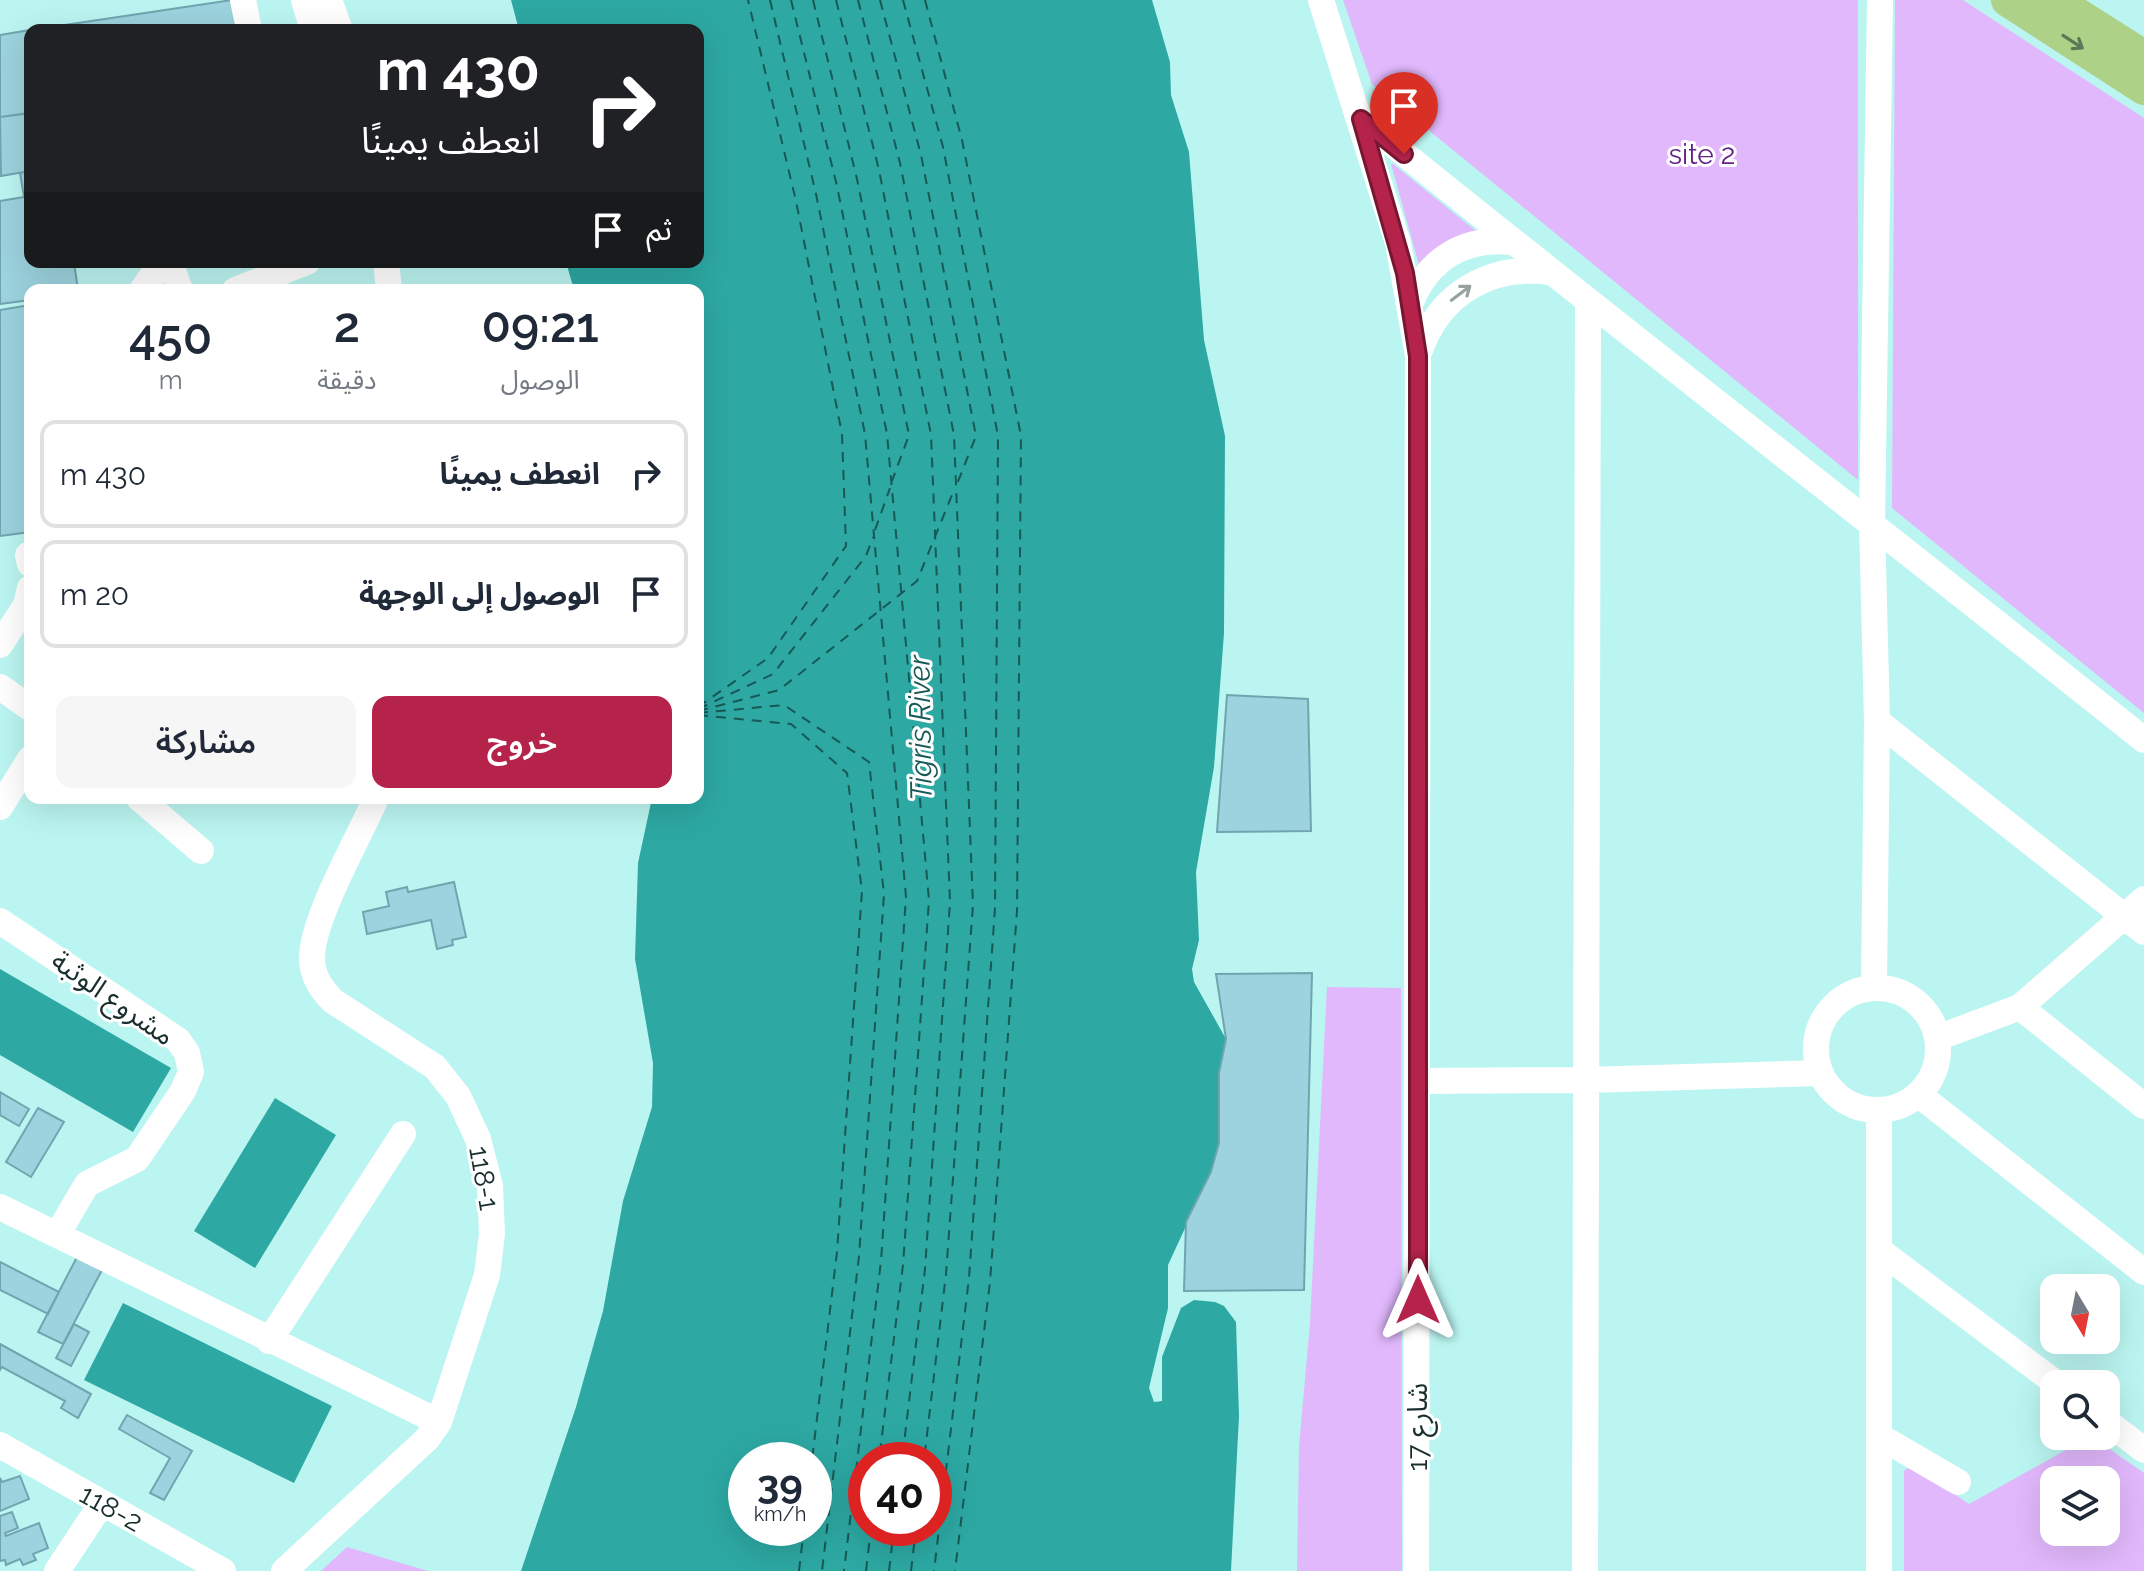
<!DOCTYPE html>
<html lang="ar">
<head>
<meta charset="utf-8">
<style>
  body { margin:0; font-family:Raleway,"Noto Sans Arabic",sans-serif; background:#f6f6f7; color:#1f2937; direction:rtl; height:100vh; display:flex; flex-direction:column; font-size:30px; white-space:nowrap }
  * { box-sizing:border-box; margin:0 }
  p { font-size:26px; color:#747a83 }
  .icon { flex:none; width:44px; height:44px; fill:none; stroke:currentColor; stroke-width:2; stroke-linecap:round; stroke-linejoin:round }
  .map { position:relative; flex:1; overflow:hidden; direction:ltr }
  .details { position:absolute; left:24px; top:284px; width:680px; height:520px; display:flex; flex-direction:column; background:#fff; border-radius:16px; box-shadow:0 8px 32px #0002; direction:rtl }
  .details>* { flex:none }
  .guide { position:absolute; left:24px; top:24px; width:680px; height:244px; border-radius:16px; box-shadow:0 8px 32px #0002; direction:rtl; background:#202124; color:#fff; overflow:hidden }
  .needle { width:52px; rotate:170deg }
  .tools { position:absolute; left:2040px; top:1274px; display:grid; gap:16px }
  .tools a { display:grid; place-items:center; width:80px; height:80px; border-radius:16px; background:#fff; box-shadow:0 8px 32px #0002; font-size:40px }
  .speed { position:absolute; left:728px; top:1442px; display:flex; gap:16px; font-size:40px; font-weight:700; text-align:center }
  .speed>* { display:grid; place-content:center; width:104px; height:104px; border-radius:50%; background:#fff; box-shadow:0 8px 32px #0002; line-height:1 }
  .speed small { font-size:20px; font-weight:400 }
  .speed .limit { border:12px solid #d22; background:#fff; color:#111 }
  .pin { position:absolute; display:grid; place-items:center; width:68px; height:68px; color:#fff; margin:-82px -34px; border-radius:50% 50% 50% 0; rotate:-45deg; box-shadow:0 0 8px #0007 }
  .pin .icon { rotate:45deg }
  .me { position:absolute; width:88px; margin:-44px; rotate:0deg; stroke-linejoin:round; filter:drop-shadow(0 0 6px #0008) }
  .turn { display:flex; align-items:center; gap:28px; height:168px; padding:0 32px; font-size:36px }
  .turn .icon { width:104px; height:104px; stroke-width:2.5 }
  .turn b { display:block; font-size:56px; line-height:68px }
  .then { display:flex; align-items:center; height:76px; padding:0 32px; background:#0003; gap:16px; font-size:30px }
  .eta { display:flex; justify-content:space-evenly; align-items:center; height:136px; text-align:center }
  .eta b { font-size:48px; font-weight:600; line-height:56px }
  .button { display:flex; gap:16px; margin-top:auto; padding:16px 32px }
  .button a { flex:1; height:92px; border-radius:16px; background:#b5234b; color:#fff; font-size:32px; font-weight:600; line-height:92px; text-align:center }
  .button a+a { background:#f6f6f7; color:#1f2937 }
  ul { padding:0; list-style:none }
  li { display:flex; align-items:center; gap:24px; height:108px; margin:0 16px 12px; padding:0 16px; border:4px solid #e0e1e3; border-radius:16px }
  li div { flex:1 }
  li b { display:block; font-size:30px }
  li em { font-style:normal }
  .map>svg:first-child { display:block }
  .green { fill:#e1b8fc; fill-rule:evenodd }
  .water { fill:#2da8a3; fill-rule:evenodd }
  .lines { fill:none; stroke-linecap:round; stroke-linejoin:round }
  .ferry { stroke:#175956; stroke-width:2; stroke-dasharray:10 8; stroke-linecap:butt }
  .building { fill:#9cd3de; stroke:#70a5b0; stroke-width:2 }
  .minor { stroke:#fff; stroke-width:26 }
  .major { stroke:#aed188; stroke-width:34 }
  .oneway { stroke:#5c7856 }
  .oneway2 { stroke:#97a1a0 }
  .route-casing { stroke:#761731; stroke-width:20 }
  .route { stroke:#b5234b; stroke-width:14 }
  .labels { text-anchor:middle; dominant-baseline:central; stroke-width:6; stroke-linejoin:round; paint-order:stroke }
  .park-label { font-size:28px; fill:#642386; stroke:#fff }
  .street-label { font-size:28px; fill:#182f2d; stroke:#fff }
  .water-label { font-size:30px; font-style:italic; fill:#175956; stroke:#fff }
</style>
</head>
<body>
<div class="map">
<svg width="2144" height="1571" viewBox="0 0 2144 1571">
  <rect width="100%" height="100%" fill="#bbf5f1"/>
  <!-- green -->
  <path class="green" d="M1343,0H1858V480L1372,84Z
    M1895,0H1963L2144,118V713L1892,508Z
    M1391,164H1393L1476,231L1419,265Z
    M1327,987L1401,988L1402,1571H1297L1299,1446L1310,1323Z
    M2091,1436L2144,1473V1571H1904V1471L1912,1465L1969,1504ZM2054,1480H2106V1532H2054Z
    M347,1547L428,1571H321Z"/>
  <!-- water -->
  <path class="water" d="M511,0H1152L1170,62L1171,95L1189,152L1204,340L1225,436L1224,633L1214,767L1196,872L1199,940L1192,969L1194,982L1226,1039L1219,1073V1143L1211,1172L1168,1265V1308L1149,1388L1154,1402L1162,1401V1357L1181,1308L1194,1300L1215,1302L1224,1306L1236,1322L1239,1416L1231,1571H521L576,1407L603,1311L623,1201L652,1107L653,1063L635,959L638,863L652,798H698V290H574L566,262H698V30H519ZM746,1460H814V1528H746ZM866,1460H934V1528H866Z
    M0,969L171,1068L133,1132L0,1055Z
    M275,1098L336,1135L255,1268L194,1231Z
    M123,1303L332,1406L294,1483L84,1380Z"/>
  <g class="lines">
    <!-- ferry -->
    <path class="ferry" d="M770,0L816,194L865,434L906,897L881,1261L844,1571
      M791,0L837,186L887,434L929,900L903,1265L879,1460
      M813,0L857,179L909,435L892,481
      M836,0L879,170L931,435L950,902L925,1269L902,1460
      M858,0L900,163L954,435L973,905L946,1274L924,1460
      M880,0L921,155L976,436L957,484
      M903,0L943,147L998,436L995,908L969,1278L934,1571
      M925,0L962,140L1021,436L1017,911L990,1282L955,1571
      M875,530L890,488
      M698,707L768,658L846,546L842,434L796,201L748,0
      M698,709L773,674L866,556L873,537
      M698,711L779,690L917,581L954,490
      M698,713L784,705L869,762L884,894L859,1256L822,1571
      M698,715L791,724L847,773L862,891L837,1252L812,1460
      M799,1571L804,1528
      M866,1571L871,1528
      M889,1571L894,1528
      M911,1571L916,1528"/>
  </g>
  <!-- building -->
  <path class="building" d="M232,0L236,30H31Z
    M30,30V113L0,117V35Z
    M30,113V171L1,176L0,117Z
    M30,171V196L24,197L20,173Z
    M30,196V262H74L78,290H30V300L0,304V201Z
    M30,305V532L0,536V310Z
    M1227,695L1308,699L1311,831L1217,832Z
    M454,882L466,937L452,940L453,945L437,949L431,920L367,934L363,912L389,906L386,892L407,887L408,892Z
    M1312,973L1304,1290L1184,1291L1186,1222L1211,1172L1219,1143V1073L1226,1039L1216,974Z
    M0,1092L29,1109L19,1126L0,1115Z
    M38,1108L64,1122L31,1177L6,1162Z
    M77,1257L102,1270L63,1344L38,1332Z
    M0,1262L59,1292L48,1314L0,1290Z
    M74,1324L89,1332L71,1366L56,1358Z
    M0,1344L91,1394L78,1418L61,1408L65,1401L2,1367L0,1370Z
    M127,1415L192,1451L164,1500L150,1493L170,1458L119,1429Z
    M20,1476L29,1499L0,1511V1478L2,1482Z
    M12,1512L18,1528L5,1533L6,1536L39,1523L48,1548L33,1554L36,1560L23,1565L20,1559L6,1565L5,1560L0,1561V1516Z"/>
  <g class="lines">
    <!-- minor -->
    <path class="minor" d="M243,0L249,30
      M304,0L313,30
      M329,0L340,30
      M1321,0L1398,243L1418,356L1416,1571
      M1361,119C1620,329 1884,532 2144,740
      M170,262L180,290
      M386,262L389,290
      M142,290L162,262
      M235,290L307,262
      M1411,302C1429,258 1465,237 1512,242
      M1419,353C1439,293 1490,264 1551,272
      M28,555L30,564
      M0,645L26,605L30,588
      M0,687L30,708
      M1877,721L2144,932
      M139,798L201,851
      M0,807L30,759
      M0,921L178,1040L187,1053L191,1072L183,1091L137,1159L87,1184L57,1235
      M1874,987L1877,721L1872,522L1880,0
      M1816 1049a61 61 0 1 1 122 0a61 61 0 1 1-122 0Z
      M2020,1007L2144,1106
      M1937,1038L2020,1007L2144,899
      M1419,1081L1586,1080L1820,1073
      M1918,1094L2144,1272
      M1879,1110V1571
      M0,1207L439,1422
      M1879,1250L2057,1384
      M269,1341L403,1134
      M2106,1421L2144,1450
      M1879,1436L1958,1482
      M0,1445L223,1571
      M57,1571L102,1503
      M284,1571L427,1439L439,1422L487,1275L492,1234L490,1186L478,1139L458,1096L435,1067L333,1001C321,989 312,976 312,958C312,918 359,838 376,798
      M1585,1571L1588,303"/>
    <!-- major -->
    <path class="major" d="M2008,0L2144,88
      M2054,0L2144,57"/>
  </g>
  <!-- one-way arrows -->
  <defs><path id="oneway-shaft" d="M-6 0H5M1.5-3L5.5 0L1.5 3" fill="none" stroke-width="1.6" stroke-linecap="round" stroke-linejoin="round" transform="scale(2)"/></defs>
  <use class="oneway" href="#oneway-shaft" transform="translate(2073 42) rotate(33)"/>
  <use class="oneway2" href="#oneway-shaft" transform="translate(1461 293) rotate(-37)"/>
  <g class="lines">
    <defs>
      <path id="route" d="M1404,154L1361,119L1405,273L1418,356V1300"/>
    </defs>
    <!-- route casing -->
    <use href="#route" class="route-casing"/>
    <!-- route -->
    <use href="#route" class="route"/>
  </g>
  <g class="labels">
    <!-- park labels -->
    <g class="park-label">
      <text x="1702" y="154">site 2</text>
    </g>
    <!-- street labels -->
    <g class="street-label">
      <text transform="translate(113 998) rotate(35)">مشروع الوثبة</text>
      <text transform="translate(484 1178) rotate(80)">118-1</text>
      <text transform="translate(1417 1427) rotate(-90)">شارع 17</text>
      <text transform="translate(111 1508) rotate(29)">118-2</text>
    </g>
    <!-- water labels -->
    <g class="water-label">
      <text transform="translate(920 728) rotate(-91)">Tigris River</text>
    </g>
  </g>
</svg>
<div class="tools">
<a><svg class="needle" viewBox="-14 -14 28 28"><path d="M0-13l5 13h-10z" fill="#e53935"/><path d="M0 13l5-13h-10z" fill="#747a83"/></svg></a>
<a><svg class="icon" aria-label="search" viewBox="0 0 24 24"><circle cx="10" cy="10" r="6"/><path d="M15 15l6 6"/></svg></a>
<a><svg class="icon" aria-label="layers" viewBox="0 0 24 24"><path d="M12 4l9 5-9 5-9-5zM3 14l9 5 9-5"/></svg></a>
</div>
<div class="speed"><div>39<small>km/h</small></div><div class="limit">40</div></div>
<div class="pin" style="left:1404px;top:154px;background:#d93025"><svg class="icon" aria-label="arrive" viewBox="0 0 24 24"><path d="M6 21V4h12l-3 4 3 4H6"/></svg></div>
<svg class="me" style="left:1418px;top:1300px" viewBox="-20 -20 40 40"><path d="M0-17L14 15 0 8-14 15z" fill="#b5234b" stroke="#fff" stroke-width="4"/></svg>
<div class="guide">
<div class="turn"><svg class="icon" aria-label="right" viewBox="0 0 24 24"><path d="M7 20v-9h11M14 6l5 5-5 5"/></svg><div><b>430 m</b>انعطف يمينًا</div></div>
<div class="then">ثم<svg class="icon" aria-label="arrive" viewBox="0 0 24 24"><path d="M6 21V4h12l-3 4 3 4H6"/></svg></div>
</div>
<section class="details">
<div class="eta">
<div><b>09:21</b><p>الوصول</p></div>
<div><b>2</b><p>دقيقة</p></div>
<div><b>450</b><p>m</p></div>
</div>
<ul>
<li><svg class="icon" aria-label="right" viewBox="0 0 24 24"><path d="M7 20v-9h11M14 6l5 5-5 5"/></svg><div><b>انعطف يمينًا</b></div><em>430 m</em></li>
<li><svg class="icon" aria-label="arrive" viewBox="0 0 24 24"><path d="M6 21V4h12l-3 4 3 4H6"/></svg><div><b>الوصول إلى الوجهة</b></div><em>20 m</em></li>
</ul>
<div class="button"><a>خروج</a><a>مشاركة</a></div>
</section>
</div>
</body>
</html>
